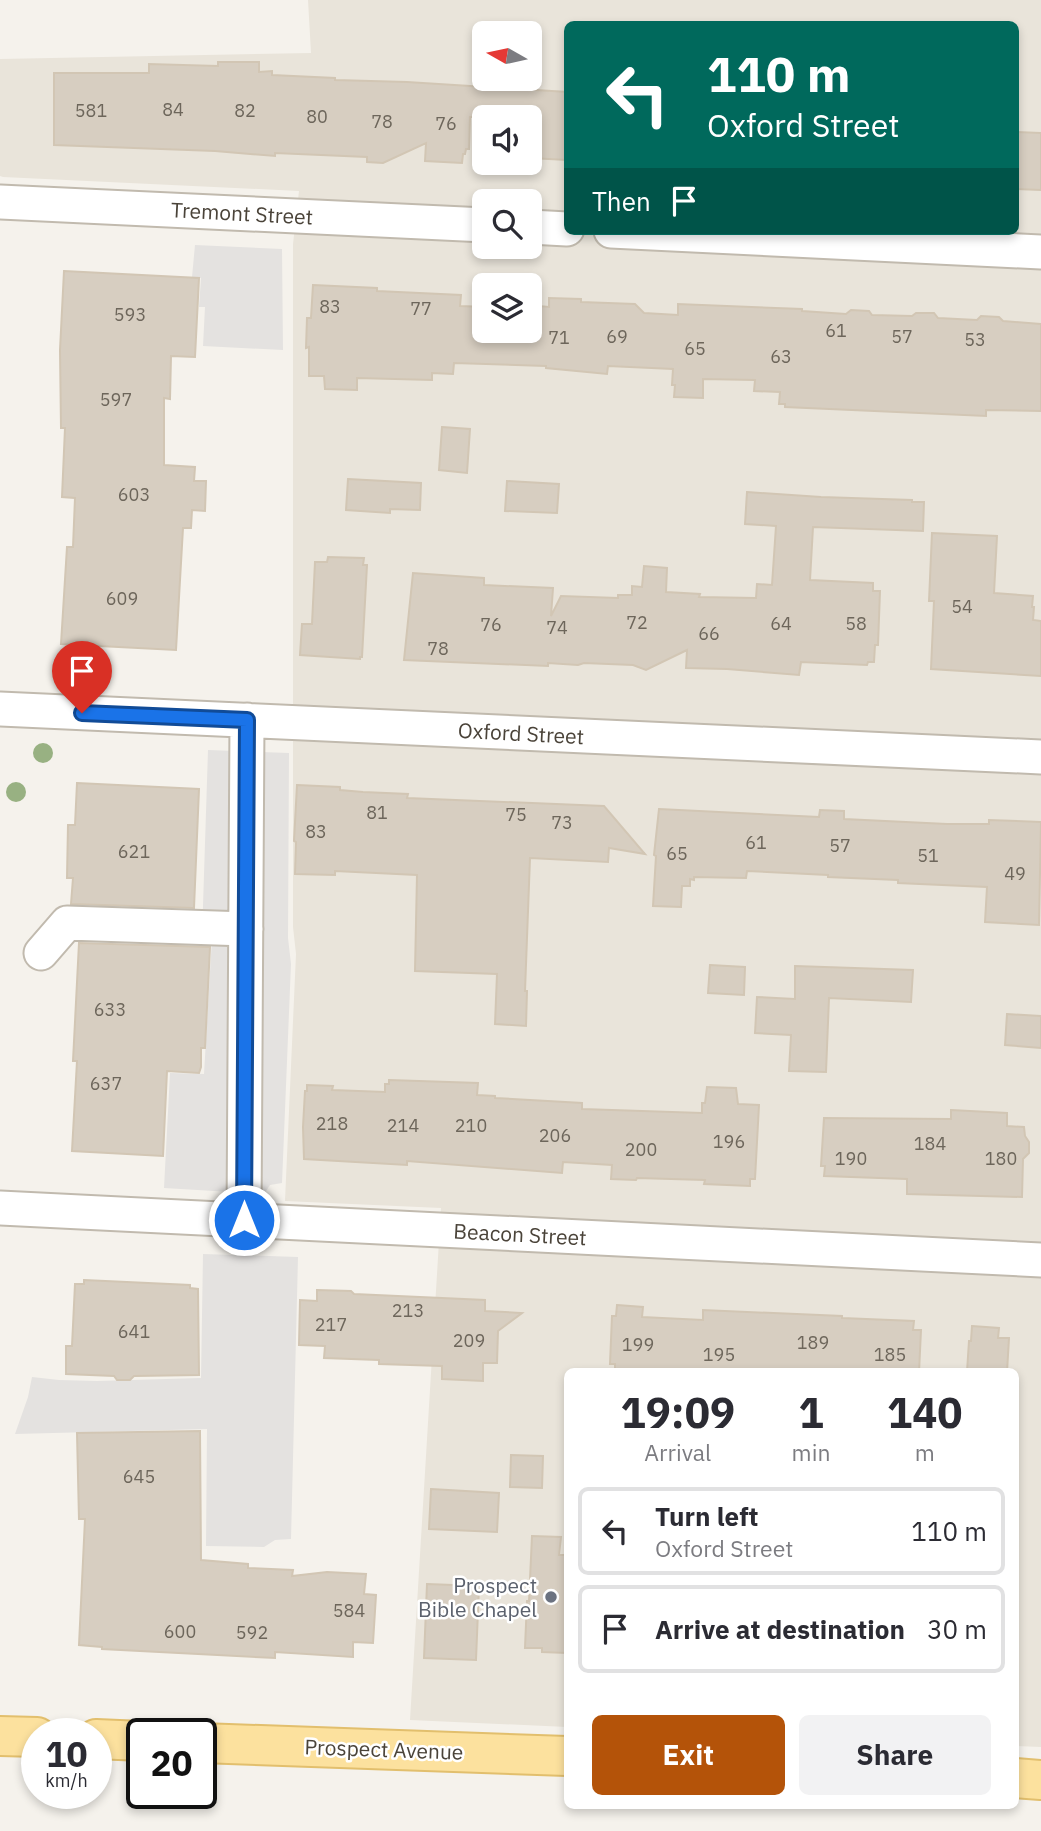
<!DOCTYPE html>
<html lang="en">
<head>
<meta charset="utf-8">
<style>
  body { margin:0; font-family:"IBM Plex Sans",sans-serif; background:#f2f2f3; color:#2b2b33; height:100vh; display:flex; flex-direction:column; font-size:26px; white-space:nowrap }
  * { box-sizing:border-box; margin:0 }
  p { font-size:23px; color:#7c7c81 }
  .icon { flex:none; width:38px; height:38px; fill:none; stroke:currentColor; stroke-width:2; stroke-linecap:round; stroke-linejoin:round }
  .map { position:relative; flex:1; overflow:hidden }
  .panel { position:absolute; left:564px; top:1368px; width:455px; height:441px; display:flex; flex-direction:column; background:#fff; border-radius:10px; box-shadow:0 4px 10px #0003 }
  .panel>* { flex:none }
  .guide { position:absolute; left:564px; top:21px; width:455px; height:214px; border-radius:10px; box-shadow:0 4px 10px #0003; background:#00695c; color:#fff; overflow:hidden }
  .needle { width:46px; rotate:279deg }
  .tools { position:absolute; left:472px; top:21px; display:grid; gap:14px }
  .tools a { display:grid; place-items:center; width:70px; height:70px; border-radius:10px; background:#fff; box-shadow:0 4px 10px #0003; font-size:35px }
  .speed { position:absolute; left:21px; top:1718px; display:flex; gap:14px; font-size:35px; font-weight:700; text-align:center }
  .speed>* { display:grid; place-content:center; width:91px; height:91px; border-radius:50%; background:#fff; box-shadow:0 4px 10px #0003; line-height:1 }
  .speed small { font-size:18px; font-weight:400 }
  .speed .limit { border:4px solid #111; border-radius:10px; background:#fff; color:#111 }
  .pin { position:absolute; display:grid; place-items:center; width:60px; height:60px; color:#fff; margin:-72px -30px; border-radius:50% 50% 50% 0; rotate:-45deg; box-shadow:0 0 7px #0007 }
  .pin .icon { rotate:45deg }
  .me { position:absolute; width:77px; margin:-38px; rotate:0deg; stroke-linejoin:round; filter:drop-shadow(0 0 5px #0008) }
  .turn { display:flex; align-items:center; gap:24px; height:147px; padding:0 28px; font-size:32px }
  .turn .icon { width:91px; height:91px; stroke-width:2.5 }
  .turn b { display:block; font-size:49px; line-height:60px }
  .then { display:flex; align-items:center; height:66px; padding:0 28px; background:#0003; gap:14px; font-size:26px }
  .eta { display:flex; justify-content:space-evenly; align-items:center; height:119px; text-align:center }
  .eta b { font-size:42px; font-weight:700; line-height:49px }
  .cta { display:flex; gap:14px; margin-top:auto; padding:14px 28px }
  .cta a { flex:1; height:80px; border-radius:10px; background:#b45309; color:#fff; font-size:28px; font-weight:700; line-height:80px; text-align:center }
  .cta a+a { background:#f2f2f3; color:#2b2b33 }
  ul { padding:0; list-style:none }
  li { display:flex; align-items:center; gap:21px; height:88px; margin:0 14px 10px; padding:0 14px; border:4px solid #e1e1e2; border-radius:10px }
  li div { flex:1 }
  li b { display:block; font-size:26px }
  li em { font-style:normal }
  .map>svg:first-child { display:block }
  .residential { fill:#e9e4da; fill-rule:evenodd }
  .parking { fill:#e4e2e0 }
  .building { fill:#d7cec1; stroke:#d2c6b4; stroke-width:2 }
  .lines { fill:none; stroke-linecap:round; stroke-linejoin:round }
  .minor-casing { stroke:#c1baae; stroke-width:37 }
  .major-casing { stroke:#e2bf6d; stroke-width:42 }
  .minor { stroke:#fff; stroke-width:33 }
  .major { stroke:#fce19e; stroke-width:38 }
  .tree { fill:#98b182 }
  .route-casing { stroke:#114b97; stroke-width:18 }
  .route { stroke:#1a73e8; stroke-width:12 }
  .worship-dot { fill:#6b7280; stroke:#fff; stroke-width:2.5 }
  .labels { text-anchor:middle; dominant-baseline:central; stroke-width:5; stroke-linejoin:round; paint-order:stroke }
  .number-label { font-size:18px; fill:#6d665b }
  .street-label { font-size:21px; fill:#4a4339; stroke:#fff }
  .worship-label { font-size:21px; fill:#5b616d; stroke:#fff; text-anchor:end }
</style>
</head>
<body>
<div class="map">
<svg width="1041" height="1831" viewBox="0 0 1041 1831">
  <rect width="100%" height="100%" fill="#f5f2ec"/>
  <!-- residential -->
  <path class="residential" d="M308,0H1041V1747L1015,1746V1372H567V1727L410,1720L441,1208L285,1201L296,954L293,927V244L299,191L3,177L0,176V59L311,53ZM567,24H1015V231H567ZM485,33H530V79H485ZM485,117H530V163H485ZM485,201H530V247H485ZM485,285H530V331H485Z"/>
  <!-- parking -->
  <path class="parking" d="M195,245L282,249L283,350L203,346L205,307H199L201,278L192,277Z
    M208,750L289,753L288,938L291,964L282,1183L270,1185L264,1194L164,1188L170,1073L204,1074L212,938L202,937Z
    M203,1254L298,1257L291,1539L275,1540L264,1547L206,1546L207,1429L15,1434L28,1397L32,1377L59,1380L97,1381L201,1378Z"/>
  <!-- building -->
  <path class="building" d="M218,62H259V72L272,71V75L335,78V80L407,82L567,92V160L530,158V117H470L469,149H466L465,154H463L462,163L425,161L426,143L383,163L367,162V157L275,153V156L215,151L54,145V73H149V64L218,66Z
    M1015,132L1041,133V190L1015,189Z
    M64,271L199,278L195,357L171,356L170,399L164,398V465L195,467L194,481H206L205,511L192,510L191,528H183L176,650L61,644L67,547H73L75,498L62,497L65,428H61L60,350Z
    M313,285L377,288V291L461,295L460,306L485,307V331H538L539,306L549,307V298L581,299V302L635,304L644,313L678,315V304L802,309V311L846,314L851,310L869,311L872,315L912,316L916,313H934L938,318L977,320L981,316L999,317L1003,321L1041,324V411L986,410V416L785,407V404H779L780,392L754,391L755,380L703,379V398L674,397L675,385H672L673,369L608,366L607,374L546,368V366L454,363L453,374L432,373V380L357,378V390L325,389L324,376H309V347L306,348L307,318H311Z
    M442,427L470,429L467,473L439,470Z
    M348,479L421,483L420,510L390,509V513L346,510Z
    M507,481L559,484L557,513L505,511Z
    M747,492L821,497L912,500V502H924L923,531L813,527L810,580L873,583V591H880L878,645H875L874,662H868L867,665L801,662L799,675L727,669L686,668L687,650L646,670L633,665L584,663L578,665L548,663V666L404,660L413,573L484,578V585L553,588L551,616L561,596L618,598V595H632V586L642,587L644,566L667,568L666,592L700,594L699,597L756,598L757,584L772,585L776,526L745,524Z
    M932,533L997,536L994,593L1033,596L1032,607H1034L1033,620L1041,621V676L931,669L934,601H929Z
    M328,557L364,558L363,565H367L362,657H360V659L300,655L302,624H312L315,562H327Z
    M77,783L199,789L194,908L71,904L73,878H67L68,825H75Z
    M297,785L340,787V790L363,792L408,794L407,798L604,806L645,854L609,848L608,862L530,858L525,991H527L526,1026L495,1024L497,974L415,971L417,875L335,871V875L295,874L296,842L294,841Z
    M659,809L819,817L820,810L844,811V819L947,824H989V820L1041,822L1039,925L985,922L987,887L898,883V880L828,877V875L747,871L746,878L694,877V880L690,879V886H682L681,907L653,906L656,856L654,855Z
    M79,943L210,947L205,1048H201V1067L199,1073L167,1071L163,1156L72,1151L77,1061H73Z
    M710,965L745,967L744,995L708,993Z
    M795,966L913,970L911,1002L829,998L826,1072L789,1071L791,1035L755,1033L757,997L795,999Z
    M1007,1014L1041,1016V1048L1005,1045Z
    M389,1080L478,1083L477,1095L495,1096V1098L582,1103V1109L702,1113V1103H705L707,1087L736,1088L738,1104L759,1105L755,1179H750V1186L704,1184L705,1180L637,1178L636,1180L611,1179L612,1165L563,1162L562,1173L407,1161V1165L304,1159L303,1127L305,1091H307V1085L333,1086L332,1090L385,1092V1084H389Z
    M951,1110L1007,1113V1126L1024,1127L1025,1136L1029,1142V1153L1023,1159L1022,1197L907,1194V1179L824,1176L825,1166H821L824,1118L951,1119Z
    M84,1280L190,1285V1288L198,1289L199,1375L134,1376L130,1380H117L114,1376L66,1374V1346H72L75,1284H84Z
    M317,1290L351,1291L354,1294L485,1300V1311L522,1313L498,1331L497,1363H483V1381L442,1379V1366L379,1364V1360L324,1358L325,1346L299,1345L300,1300L317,1301Z
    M617,1305L643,1307L642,1317L703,1320V1310L842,1316V1318L914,1321L913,1330H921L919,1372H620V1369H615V1364H610L612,1316H616Z
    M972,1326L999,1328L998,1338H1009L1007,1372H967L969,1341H971Z
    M200,1431L201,1560L248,1564V1568L293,1570L292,1576L327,1572L366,1574L364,1594L376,1595L373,1643L353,1642V1657L275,1652V1658L102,1649V1647L79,1645L85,1519H79L77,1433Z
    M511,1455L543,1456L542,1488L510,1487Z
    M431,1489L499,1493L497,1532L429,1529Z
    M532,1536L561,1537L559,1555H567V1653L542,1652V1648H525L527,1601H529Z
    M427,1584L479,1586L476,1660L424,1658Z"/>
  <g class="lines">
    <defs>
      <path id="minor" d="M0,202L485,225
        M530,227L567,229
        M611,231L1041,252
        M0,709L1041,757
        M41,953L67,923L246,929
        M0,1208L1041,1260
        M244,1220L247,720"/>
      <path id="major" d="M0,1736L37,1737
        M96,1739L142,1741
        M201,1743L567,1756
        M1015,1778L1041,1780"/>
    </defs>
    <!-- minor casing -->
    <use href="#minor" class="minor-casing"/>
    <!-- major casing -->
    <use href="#major" class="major-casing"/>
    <!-- minor -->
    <use href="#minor" class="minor"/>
    <!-- major -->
    <use href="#major" class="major"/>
  </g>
  <!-- trees -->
  <g class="tree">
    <circle cx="43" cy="753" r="10"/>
    <circle cx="16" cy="792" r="10"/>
  </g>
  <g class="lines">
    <defs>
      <path id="route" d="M82,713L247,720L244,1220"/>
    </defs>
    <!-- route casing -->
    <use href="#route" class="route-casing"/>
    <!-- route -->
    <use href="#route" class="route"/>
  </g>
  <!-- markers -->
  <circle class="worship-dot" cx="551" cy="1597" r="7"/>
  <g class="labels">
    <!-- number labels -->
    <g class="number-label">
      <text x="173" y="109">84</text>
      <text x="91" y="110">581</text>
      <text x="245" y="110">82</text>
      <text x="317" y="116">80</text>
      <text x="382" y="121">78</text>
      <text x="446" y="123">76</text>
      <text x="330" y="306">83</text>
      <text x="421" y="308">77</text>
      <text x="130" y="314">593</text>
      <text x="836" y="330">61</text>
      <text x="617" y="336">69</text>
      <text x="902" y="336">57</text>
      <text x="559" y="337">71</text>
      <text x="975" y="339">53</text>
      <text x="695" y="348">65</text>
      <text x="781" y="356">63</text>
      <text x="116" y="399">597</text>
      <text x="134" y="494">603</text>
      <text x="122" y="598">609</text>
      <text x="962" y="606">54</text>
      <text x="637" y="622">72</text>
      <text x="781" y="623">64</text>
      <text x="856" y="623">58</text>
      <text x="491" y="624">76</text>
      <text x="557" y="627">74</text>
      <text x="709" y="633">66</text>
      <text x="438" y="648">78</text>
      <text x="377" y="812">81</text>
      <text x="516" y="814">75</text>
      <text x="562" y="822">73</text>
      <text x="316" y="831">83</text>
      <text x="756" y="842">61</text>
      <text x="840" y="845">57</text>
      <text x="134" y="851">621</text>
      <text x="677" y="853">65</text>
      <text x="928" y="855">51</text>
      <text x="1015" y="873">49</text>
      <text x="110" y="1009">633</text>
      <text x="106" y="1083">637</text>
      <text x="332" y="1123">218</text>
      <text x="403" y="1125">214</text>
      <text x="471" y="1125">210</text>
      <text x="555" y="1135">206</text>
      <text x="729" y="1141">196</text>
      <text x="930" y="1143">184</text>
      <text x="641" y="1149">200</text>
      <text x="851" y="1158">190</text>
      <text x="1001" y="1158">180</text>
      <text x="408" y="1310">213</text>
      <text x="331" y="1324">217</text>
      <text x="134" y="1331">641</text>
      <text x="469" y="1340">209</text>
      <text x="813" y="1342">189</text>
      <text x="638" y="1344">199</text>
      <text x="719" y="1354">195</text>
      <text x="890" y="1354">185</text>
      <text x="139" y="1476">645</text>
      <text x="349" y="1610">584</text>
      <text x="180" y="1631">600</text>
      <text x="252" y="1632">592</text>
    </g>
    <!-- street labels -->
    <g class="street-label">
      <text transform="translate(242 213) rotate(3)">Tremont Street</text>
      <text transform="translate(521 733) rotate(3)">Oxford Street</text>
      <text transform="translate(520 1234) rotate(3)">Beacon Street</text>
      <text transform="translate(384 1749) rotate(2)">Prospect Avenue</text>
    </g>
    <!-- worship labels -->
    <g class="worship-label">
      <text x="537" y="1585">Prospect<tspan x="537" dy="24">Bible Chapel</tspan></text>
    </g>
  </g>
</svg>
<div class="tools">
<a><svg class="needle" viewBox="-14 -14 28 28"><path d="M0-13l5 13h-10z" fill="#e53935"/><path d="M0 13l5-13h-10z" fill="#7c7c81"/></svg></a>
<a><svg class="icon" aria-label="sound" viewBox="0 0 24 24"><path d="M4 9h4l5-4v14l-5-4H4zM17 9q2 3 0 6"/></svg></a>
<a><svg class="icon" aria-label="search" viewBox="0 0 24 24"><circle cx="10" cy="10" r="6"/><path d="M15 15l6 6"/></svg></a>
<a><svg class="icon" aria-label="layers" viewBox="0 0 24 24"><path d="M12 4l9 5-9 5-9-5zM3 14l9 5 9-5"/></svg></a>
</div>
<div class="speed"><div>10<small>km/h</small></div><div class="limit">20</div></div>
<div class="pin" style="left:82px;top:713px;background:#d93025"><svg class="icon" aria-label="arrive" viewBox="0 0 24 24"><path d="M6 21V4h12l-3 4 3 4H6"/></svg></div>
<svg class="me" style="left:244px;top:1220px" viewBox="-20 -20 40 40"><circle r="17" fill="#1a73e8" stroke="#fff" stroke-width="3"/><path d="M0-11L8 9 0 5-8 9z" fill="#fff"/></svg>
<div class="guide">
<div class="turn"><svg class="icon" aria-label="left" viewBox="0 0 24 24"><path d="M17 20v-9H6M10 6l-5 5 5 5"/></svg><div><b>110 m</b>Oxford Street</div></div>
<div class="then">Then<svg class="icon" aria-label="arrive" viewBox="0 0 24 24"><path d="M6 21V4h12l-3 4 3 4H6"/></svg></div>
</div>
<section class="panel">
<div class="eta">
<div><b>19:09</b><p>Arrival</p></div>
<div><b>1</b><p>min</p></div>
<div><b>140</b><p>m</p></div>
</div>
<ul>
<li><svg class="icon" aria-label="left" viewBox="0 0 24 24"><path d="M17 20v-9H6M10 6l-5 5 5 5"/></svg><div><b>Turn left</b><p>Oxford Street</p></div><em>110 m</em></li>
<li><svg class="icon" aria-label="arrive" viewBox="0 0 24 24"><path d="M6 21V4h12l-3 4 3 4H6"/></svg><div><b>Arrive at destination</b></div><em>30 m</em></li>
</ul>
<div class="cta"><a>Exit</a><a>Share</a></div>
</section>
</div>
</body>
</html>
